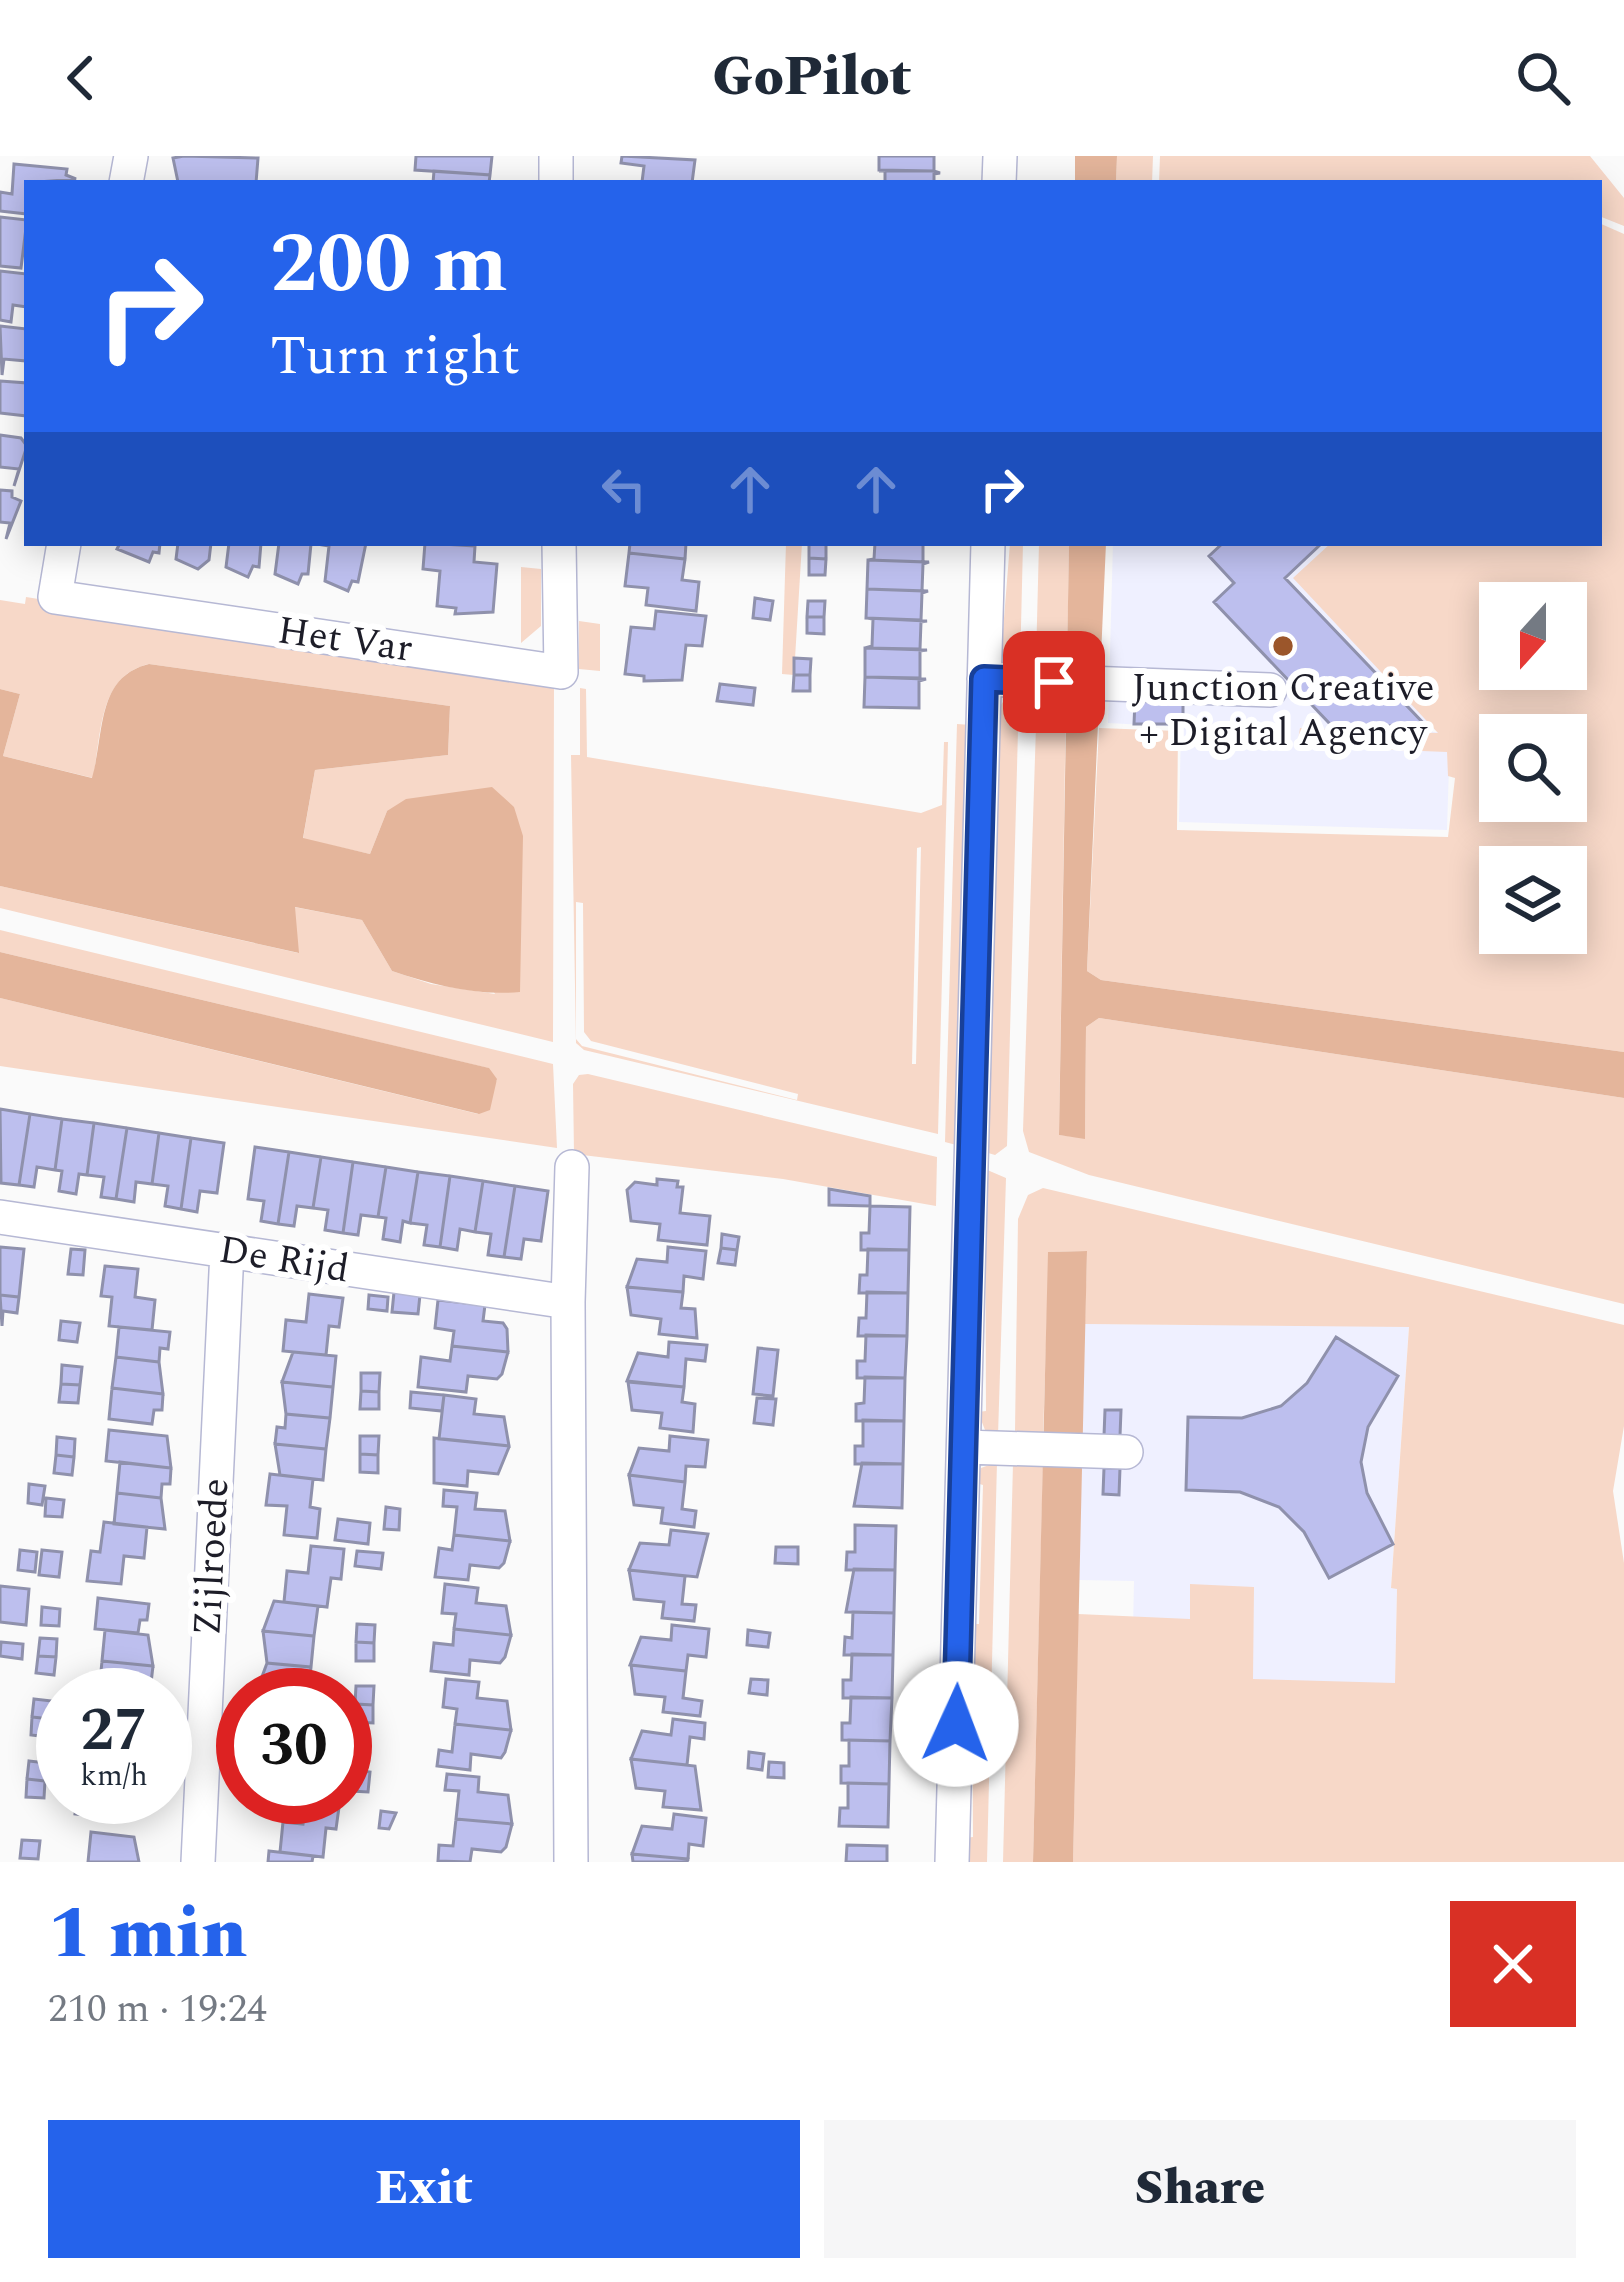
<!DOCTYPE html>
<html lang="en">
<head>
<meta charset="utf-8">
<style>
  body { margin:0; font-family:Spectral,serif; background:#f6f6f7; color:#1f2937; height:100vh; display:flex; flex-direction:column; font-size:45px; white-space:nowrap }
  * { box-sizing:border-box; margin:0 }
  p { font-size:39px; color:#747a83 }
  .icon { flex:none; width:66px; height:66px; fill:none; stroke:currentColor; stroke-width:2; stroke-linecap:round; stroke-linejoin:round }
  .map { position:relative; height:1706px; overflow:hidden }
  .drawer { display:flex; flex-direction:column; background:#fff; flex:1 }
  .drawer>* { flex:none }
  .banner { position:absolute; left:24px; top:24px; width:1578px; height:366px; border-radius:0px; box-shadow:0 6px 30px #0003; background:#2563eb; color:#fff; overflow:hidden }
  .needle { width:78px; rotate:201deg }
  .buttons { position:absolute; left:1479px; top:426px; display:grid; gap:24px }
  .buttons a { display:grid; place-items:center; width:108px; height:108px; border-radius:0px; background:#fff; box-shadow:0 6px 30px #0003; font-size:60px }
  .speed { position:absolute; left:36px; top:1512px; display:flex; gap:24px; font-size:60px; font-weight:700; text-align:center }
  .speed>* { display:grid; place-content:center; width:156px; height:156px; border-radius:50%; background:#fff; box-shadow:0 6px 30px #0003; line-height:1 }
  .speed small { font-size:30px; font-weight:400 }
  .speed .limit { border:18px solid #d22; background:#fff; color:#111 }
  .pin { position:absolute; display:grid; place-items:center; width:102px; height:102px; color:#fff; margin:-51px; border-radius:24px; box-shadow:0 6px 18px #0006 }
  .me { position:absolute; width:132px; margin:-66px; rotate:2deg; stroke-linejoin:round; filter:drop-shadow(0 0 9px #0008) }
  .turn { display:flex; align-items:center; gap:42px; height:252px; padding:0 48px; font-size:54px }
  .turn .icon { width:156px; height:156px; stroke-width:2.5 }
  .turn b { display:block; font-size:84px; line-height:102px }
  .lanes { display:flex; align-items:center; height:114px; padding:0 48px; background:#0003; justify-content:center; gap:60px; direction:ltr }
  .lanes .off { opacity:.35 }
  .round { display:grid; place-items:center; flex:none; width:126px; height:126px; border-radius:0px; background:#f6f6f7 }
  .head { display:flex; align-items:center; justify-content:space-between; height:204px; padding:0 48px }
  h1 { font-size:72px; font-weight:800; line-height:90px; color:#2563eb }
  .primary-button { display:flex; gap:24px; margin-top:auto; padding:24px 48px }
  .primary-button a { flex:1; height:138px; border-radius:0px; background:#2563eb; color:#fff; font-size:48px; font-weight:800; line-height:138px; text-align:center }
  .primary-button a+a { background:#f6f6f7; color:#1f2937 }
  header { display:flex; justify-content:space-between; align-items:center; height:156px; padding:0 48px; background:#fff; font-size:54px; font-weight:800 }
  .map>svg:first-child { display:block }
  .built { fill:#eff0ff }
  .green { fill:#f7d8c8; fill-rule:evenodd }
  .water { fill:#e4b59b }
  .building { fill:#bdbfee; stroke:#8f91ac; stroke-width:3 }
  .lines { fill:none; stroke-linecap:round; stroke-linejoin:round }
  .minor-casing { stroke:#b6b8d4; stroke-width:36 }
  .minor { stroke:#fff; stroke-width:33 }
  .route-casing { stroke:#184099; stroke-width:30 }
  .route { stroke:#2563eb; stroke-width:21 }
  .poi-dot { fill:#9b562b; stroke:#fff; stroke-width:4.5 }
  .labels { text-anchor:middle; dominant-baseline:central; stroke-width:12; stroke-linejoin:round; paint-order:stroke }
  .street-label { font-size:39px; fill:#1d1d28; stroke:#fff }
  .poi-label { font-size:39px; fill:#1d1d28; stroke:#fff }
</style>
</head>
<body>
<header><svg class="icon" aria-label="back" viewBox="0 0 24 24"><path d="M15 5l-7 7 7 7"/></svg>GoPilot<svg class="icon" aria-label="search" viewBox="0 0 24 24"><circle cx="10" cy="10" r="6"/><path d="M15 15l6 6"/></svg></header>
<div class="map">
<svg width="1624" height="1706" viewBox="0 0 1624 1706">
  <rect width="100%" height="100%" fill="#fafafa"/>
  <!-- built -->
  <path class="built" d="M1113,387H1438L1433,576L1450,577L1447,674L1179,666L1181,571L1108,567Z
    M1085,1168L1409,1170L1391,1431L1397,1432L1395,1528L1132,1520L1134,1425L1079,1424Z"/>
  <!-- green -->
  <path class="green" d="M1117,0H1153L1152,27H1116Z
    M1160,0H1590L1624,42V70L1599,60V27H1159Z
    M1599,67L1624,78V896L1101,824L1087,815L1099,572L1178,575L1177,674L1448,681L1455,622L1448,620L1447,596L1297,590L1300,572L1438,577L1293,422L1331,387H1599ZM1500,447H1566V513H1500ZM1500,579H1566V645H1500ZM1500,711H1566V777H1500Z
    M786,387H802L794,519L782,518Z
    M1010,387H1023L1020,512L1001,500Z
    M1039,387H1069L1067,513L1037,509L1036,504Z
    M521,411L541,413V470L521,487Z
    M26,441L554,526L553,886L0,752V730L298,797L294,751L362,764L392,815L431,828L495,838L387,655L370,698L303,683L315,614L448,599L450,550L149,508C98,520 102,577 93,622L3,600L20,538L0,533V444L25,448Z
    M579,465L600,468V515L579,513Z
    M580,532L586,533L587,601L921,657L942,649L944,586H948L938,978L584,894L576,887L571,599H580ZM921,691L916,908H912L917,692ZM576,746L583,747L584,876L591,885L798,938L797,944L582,890L576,883Z
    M1019,536L1007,990L995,999L985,996L998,553L1008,539Z
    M1037,539L1066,540L1059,979L1085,982L1086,871L1099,862L1624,942V1148L1089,1019L1029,996L1023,975Z
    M957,568L971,569L960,990L945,986Z
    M0,774L553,908L557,992L0,910V842L478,958L497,924L488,912L0,796Z
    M588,918L937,1001L936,1050L783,1023L574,998L573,928L579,919Z
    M985,1013L1006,1022L998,1280L985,1274L978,1256L986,1255Z
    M1043,1032L1624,1169V1270L1613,1335L1624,1407V1706H1073L1078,1458L1190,1463V1428L1254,1431L1253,1523L1395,1527L1397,1433L1391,1432L1409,1171L1085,1168L1087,1095L1049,1096L1043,1281L1015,1275L1018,1063L1028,1039Z
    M997,1306L987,1706H961L964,1682L973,1681L972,1468H979L983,1329L976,1327L981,1312Z
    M1013,1307L1043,1309L1033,1706H1003Z"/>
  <!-- water -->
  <path class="water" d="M1075,0H1117L1116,27H1075Z
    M1069,387H1106L1087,815L1101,824L1624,896V942L1099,862L1086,871L1085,983L1059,979Z
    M149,508L450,550L448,599L315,614L303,682L370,698L387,655L406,643L492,631L514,651L523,680L520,836C476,840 434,829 392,815L362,764L295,751L299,797L0,730V533L20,538L3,600L92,622C105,576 96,521 149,508Z
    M0,796L489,912L497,923L490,954L479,958L0,842Z
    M1087,1095L1073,1706H1033L1048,1096Z"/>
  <!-- building -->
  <path class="building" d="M184,0L258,2L256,27L178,26L173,2Z
    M416,0H492L490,19L415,14Z
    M622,0L695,4L692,27L642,26L644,10L621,7Z
    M879,0H934V15L879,14Z
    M14,8L67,13L66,19L76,23L27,27V58L0,55V36L12,38Z
    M434,15L490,19L489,27H433Z
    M879,15H934L940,17L934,18V27H885V15Z
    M0,61L27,64L21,112L0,110Z
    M0,115L27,118V151L13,149L11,166L0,164Z
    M0,170L27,173V205L4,203L2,219Z
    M0,225L27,227V260L0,257Z
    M0,279L21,282L27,290L14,330L19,313L0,311Z
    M0,334L12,335V341L21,345L6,383L10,367L0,366Z
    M120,387H160L159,397L153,396L149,406L117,393Z
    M178,387H211L209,404L198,413L176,403Z
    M229,387H261L259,411L253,410L248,421L226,411Z
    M279,387L311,388L308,418H302L298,428L275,418Z
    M366,387L358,426L352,425L348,435L325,425L329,390L311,387Z
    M425,387L475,390L474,406L497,408L493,456L455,458L456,452L437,450L440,415L423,413Z
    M630,387H686L685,403L629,397Z
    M809,387H826V403L809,402Z
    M875,387H923V406L868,404L874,403Z
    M1223,387H1322L1285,422L1427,571L1330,568L1214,446L1234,427L1209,400Z
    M629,397L685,403L682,424L699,426L696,455L646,449L648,432L625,430Z
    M809,402L826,403L825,419H809Z
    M868,404L929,406L923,408L922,435L867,433Z
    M867,433L928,435L922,437L921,464L866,462Z
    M755,442L773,445L770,464L753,462Z
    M808,445H825L824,461H807Z
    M656,455L706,460L702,490L686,489L682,524L644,525V520L625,518L631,471L654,473Z
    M807,461H824V478L807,477Z
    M866,462L927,465L921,466L920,493L865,492L872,490L873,463Z
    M865,492L927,494L920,495V522L865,521Z
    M794,502L811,503L810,519H794Z
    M794,519H810V535H793Z
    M865,521L926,523L919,525V552L864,551Z
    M720,528L755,532L753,549L717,545Z
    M1135,545L1183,546V568H1134Z
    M0,953L30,958L19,1029L1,1027Z
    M30,958L62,963L55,1014L37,1011L34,1031L19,1029Z
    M62,963L94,967L87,1019L79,1018L76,1038L59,1035L62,1015L55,1014Z
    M94,967L127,972L116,1043L101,1041L104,1021L87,1019Z
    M127,972L159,977L152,1028L136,1026L134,1046L116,1043Z
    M159,977L191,982L181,1053L165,1050L168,1030L152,1028Z
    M191,982L224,987L217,1037L200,1035L197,1056L181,1053Z
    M255,991L289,996L278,1068L261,1065L264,1045L248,1043Z
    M289,996L321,1001L313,1052L297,1050L294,1070L278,1068Z
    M321,1001L353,1006L343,1077L325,1074L328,1054L313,1052Z
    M353,1006L386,1011L378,1061L361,1059L358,1079L343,1077Z
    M386,1011L418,1016L410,1067L403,1065L400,1086L383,1083L386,1062L378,1061Z
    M418,1016L450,1020L440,1091L424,1089L427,1069L410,1067Z
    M450,1020L483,1025L475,1076L460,1073L457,1094L440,1091Z
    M657,1023L678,1025L677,1031H683L680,1057L710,1060L707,1089L658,1084L660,1068L631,1065L627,1034L635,1026L657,1029Z
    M483,1025L515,1030L504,1101L488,1099L491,1078L475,1076Z
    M515,1030L548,1035L541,1085L524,1083L521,1103L504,1101Z
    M829,1033L870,1040V1050L829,1049Z
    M870,1050L910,1051L909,1094H861V1077H869Z
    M722,1078L739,1081L737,1094L721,1092Z
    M0,1091L24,1093L19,1141L0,1139Z
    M668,1091L706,1095L703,1123L684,1120L683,1136L627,1131L637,1103L667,1106Z
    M721,1092L737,1094L735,1109L718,1107Z
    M71,1093L85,1094L83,1119L68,1118Z
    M868,1093L909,1094L908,1137H859L860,1119H867Z
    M105,1110L138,1113L135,1141L155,1144L152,1174L109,1170L112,1141L101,1140Z
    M627,1131L683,1136L681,1152L695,1153L697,1182L659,1178L661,1163L631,1159Z
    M394,1136L420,1139L418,1158L392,1156Z
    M867,1136L908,1137L907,1180H858L859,1162H866Z
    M309,1138L343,1142L339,1171L329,1170L326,1199L283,1195L286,1164L306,1166Z
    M0,1139L19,1141L17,1157L3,1155L2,1170Z
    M369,1139L388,1141L387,1155L368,1153Z
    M438,1144L485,1149L483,1165L503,1167L507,1173L508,1196L452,1190L454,1175L435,1172Z
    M61,1165L80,1167L77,1186L59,1184Z
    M119,1171L170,1176L168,1193L160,1192L159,1206L116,1201Z
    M866,1179L907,1180L905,1222H857V1205H865Z
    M1336,1181L1398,1220L1368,1271L1361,1306L1367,1337L1393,1388L1329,1422L1304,1376L1279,1351L1240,1336L1186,1334L1188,1261L1242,1262L1281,1250L1307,1227Z
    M669,1186L707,1189L705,1205L686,1203L684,1231L627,1225L638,1197L668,1201Z
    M452,1190L508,1196L502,1218L497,1223L468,1220L466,1236L418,1231L421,1201L450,1205Z
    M758,1192L778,1194L773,1240L753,1238Z
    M293,1196L336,1200L333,1231L282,1226Z
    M116,1201L159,1206L163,1238L112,1232Z
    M62,1209L82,1211L80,1229L61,1228Z
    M361,1217H380L379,1236L361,1235Z
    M865,1221L905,1222L904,1265H856V1248L864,1247Z
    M282,1226L333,1231L330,1262L286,1258Z
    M628,1226L684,1231L682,1246L695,1248L693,1276L660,1272L662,1257L632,1254Z
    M61,1228L80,1229L78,1247L59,1246Z
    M112,1232L163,1238L162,1254H154L152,1268L109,1263Z
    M361,1235L379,1236V1253H360Z
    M411,1236L444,1239L442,1255L410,1252Z
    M444,1239L476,1243L474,1258L504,1261L509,1290L439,1283Z
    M757,1242L776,1243L773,1269L754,1267Z
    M1105,1254H1121L1120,1280H1104Z
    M286,1258L330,1262L326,1293L275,1288L277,1271L285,1272Z
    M863,1264L904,1265L903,1308H855V1290H863Z
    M109,1274L167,1280L171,1312L106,1305Z
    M360,1280H379L378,1299L360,1298Z
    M670,1280L708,1284L705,1311L686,1310L685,1326L629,1319L639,1292L669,1295Z
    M57,1281L75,1283L74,1301L56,1299Z
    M434,1282L509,1290V1291L498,1318L468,1315L467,1330L434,1327Z
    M275,1288L326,1293L323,1324L280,1319Z
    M360,1298L378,1299V1317L360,1316Z
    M56,1299L74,1301L72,1319L54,1317Z
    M120,1306L171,1312L170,1328H162L161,1342L117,1337Z
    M862,1307L903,1308L902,1352L854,1350Z
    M1104,1312H1120L1119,1339L1103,1338Z
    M270,1318L313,1323L310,1351L320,1353L317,1382L284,1379L287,1350L266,1349Z
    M629,1319L685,1326L682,1353L696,1355L694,1371L661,1367L663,1352L634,1349Z
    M29,1328L45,1330L42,1349L28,1347Z
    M444,1334L477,1337L475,1353L505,1355L510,1385L454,1379L457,1351L443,1350Z
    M117,1337L161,1342L165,1373L114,1368Z
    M46,1342L64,1344L62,1361L45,1360Z
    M386,1351L400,1353L399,1374L384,1373Z
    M338,1363L370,1367L368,1388L335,1384Z
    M104,1366L147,1371L144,1402L124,1400L121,1428L87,1425L91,1395L100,1396Z
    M855,1369L896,1370L895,1414H846L847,1396H855Z
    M671,1374L708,1378L697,1421L629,1414L640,1387L669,1389Z
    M454,1379L510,1385L504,1407L499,1412L470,1409L468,1424L435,1421L439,1392L452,1394Z
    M311,1390L344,1393L341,1423L331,1422L327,1451L284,1446L287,1415L308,1417Z
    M776,1391H798V1408L775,1407Z
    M20,1394L37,1396L35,1416L18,1414Z
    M42,1394L62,1396L59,1421L39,1419Z
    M357,1395L383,1397L381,1413L355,1410Z
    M854,1413L895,1414L894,1457L846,1456Z
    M629,1414L685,1420L682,1448L696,1449L694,1465L662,1462L664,1446L634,1443Z
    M445,1428L478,1432L476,1447L506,1450L511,1479L454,1473L456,1458L442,1457Z
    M0,1430L29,1433L26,1469L0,1466Z
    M98,1442L149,1448L147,1464H140L138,1477L95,1473Z
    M274,1445L318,1450L314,1480L263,1475Z
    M42,1451L60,1453L59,1470L41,1469Z
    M853,1456L894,1457L893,1499H844L845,1481L852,1482Z
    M357,1468L375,1469L374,1487L356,1486Z
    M672,1469L709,1473L706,1501L688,1499L686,1515L630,1509L641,1481L671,1484Z
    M454,1473L511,1479L505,1501L500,1507L470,1504L469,1519L431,1515L434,1487L453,1489Z
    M105,1474L148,1479L153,1510L102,1505Z
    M748,1474L770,1477L768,1491L747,1489Z
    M263,1475L314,1480L311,1511L267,1507Z
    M40,1482L57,1483L56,1501L38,1500Z
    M1,1486L23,1488L22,1503L0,1500Z
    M356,1486L374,1487V1505H356Z
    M852,1498L893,1499L892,1542H843V1524H851Z
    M38,1500L56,1501L54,1519L36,1517Z
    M102,1505L153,1510L151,1527L143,1526L142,1539L99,1536Z
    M267,1507L311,1511L308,1539L256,1537Z
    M631,1509L686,1515L683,1542L702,1545L700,1560L663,1556L665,1541L635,1538Z
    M446,1523L479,1526L477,1542L507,1545L511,1574L455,1568L457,1553L443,1551Z
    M751,1523L768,1524L767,1539L749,1537Z
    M356,1530H374L373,1549L355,1548Z
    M851,1541L892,1542L890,1585L842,1584V1567H850Z
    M34,1543L52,1545L51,1563L32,1561Z
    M355,1548L373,1549V1567L355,1566Z
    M32,1561L51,1563L49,1581L31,1579Z
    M673,1563L705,1567L704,1583L690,1581L687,1609L631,1603L642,1575L671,1579Z
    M455,1568L511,1574L505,1596L501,1602L471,1598L470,1614L437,1610L439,1594L452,1596Z
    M849,1584L890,1585L889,1628L841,1627V1610H849Z
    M749,1596L764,1598L762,1614L748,1612Z
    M631,1603L695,1610L701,1654L663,1651L665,1635L636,1632Z
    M29,1605L47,1607L45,1625L27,1623Z
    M769,1606L784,1607V1622L768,1621Z
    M354,1614L370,1616L368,1636L351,1635Z
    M447,1618L479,1621L478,1636L508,1639L512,1668L456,1663L459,1635L445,1634Z
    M27,1623L45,1625L44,1642L26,1641Z
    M848,1627L889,1628L888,1671L839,1670L840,1652H848Z
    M77,1641H129L128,1650L120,1649L119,1663L75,1658Z
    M306,1641L340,1644L336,1673L326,1672L323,1701L280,1696L283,1666L303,1668Z
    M381,1655L396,1657L389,1673L379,1672Z
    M674,1658L706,1662L703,1690L689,1688L688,1703L632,1698L642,1670L672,1673Z
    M456,1663L512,1668L506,1691L501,1696L472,1693L470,1706L438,1705L439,1689L453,1690Z
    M91,1676L134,1681L139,1706H88Z
    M22,1684L40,1685L38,1703L20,1702Z
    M847,1689L887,1690V1706H846Z
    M269,1695L313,1700L312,1706H268Z
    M632,1698L688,1703L687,1706H633Z"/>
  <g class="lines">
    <defs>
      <path id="minor" d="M556,0V27
        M126,27L131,0
        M999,27L1000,0
        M64,387L55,441L561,516L559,387
        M984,523L1270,534
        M0,1061L568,1146L571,1706
        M568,1146L572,1011
        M965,1291L1126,1296
        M198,1706L227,1095
        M952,1706L988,387"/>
    </defs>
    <!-- minor casing -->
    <use href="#minor" class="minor-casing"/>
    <!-- minor -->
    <use href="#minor" class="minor"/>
  </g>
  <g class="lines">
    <defs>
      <path id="route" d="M956,1568L984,523L1054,526"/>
    </defs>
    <!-- route casing -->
    <use href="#route" class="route-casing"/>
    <!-- route -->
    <use href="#route" class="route"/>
  </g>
  <!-- markers -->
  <circle class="poi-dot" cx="1283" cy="490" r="12"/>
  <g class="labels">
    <!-- street labels -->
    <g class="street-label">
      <text transform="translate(345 484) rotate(8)">Het Var</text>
      <text transform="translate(284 1104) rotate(9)">De Rijd</text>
      <text transform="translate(212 1401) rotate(-87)">Zijlroede</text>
    </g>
    <!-- poi labels -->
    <g class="poi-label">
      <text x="1283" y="532">Junction Creative<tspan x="1283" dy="45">+ Digital Agency</tspan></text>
    </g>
  </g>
</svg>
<div class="buttons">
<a><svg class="needle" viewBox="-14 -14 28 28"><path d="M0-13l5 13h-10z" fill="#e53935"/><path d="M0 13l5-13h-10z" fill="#747a83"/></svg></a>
<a><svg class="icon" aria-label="search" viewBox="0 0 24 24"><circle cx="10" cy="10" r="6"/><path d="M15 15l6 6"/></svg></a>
<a><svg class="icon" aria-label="layers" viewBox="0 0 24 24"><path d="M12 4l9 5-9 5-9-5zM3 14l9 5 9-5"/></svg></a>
</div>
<div class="speed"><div>27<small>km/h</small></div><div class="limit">30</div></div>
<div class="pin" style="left:1054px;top:526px;background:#d93025"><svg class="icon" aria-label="arrive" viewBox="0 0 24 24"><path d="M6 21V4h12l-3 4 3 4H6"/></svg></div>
<svg class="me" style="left:956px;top:1568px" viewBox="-20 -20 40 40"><circle r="19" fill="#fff"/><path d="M0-13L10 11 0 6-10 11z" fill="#2563eb"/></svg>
<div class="banner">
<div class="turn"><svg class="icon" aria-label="right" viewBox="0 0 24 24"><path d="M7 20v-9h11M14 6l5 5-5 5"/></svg><div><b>200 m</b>Turn right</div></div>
<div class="lanes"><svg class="icon off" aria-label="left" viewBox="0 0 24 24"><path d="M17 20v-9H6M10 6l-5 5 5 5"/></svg><svg class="icon off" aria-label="ahead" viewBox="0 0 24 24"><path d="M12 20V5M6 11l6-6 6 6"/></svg><svg class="icon off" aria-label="ahead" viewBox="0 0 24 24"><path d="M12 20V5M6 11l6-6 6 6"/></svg><svg class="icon" aria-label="right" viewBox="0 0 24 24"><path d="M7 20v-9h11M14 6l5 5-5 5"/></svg></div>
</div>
</div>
<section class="drawer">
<div class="head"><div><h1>1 min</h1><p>210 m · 19:24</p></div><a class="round" style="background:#d93025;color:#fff"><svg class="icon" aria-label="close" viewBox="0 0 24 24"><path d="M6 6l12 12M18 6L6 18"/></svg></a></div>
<div class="primary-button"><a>Exit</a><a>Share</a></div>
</section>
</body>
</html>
